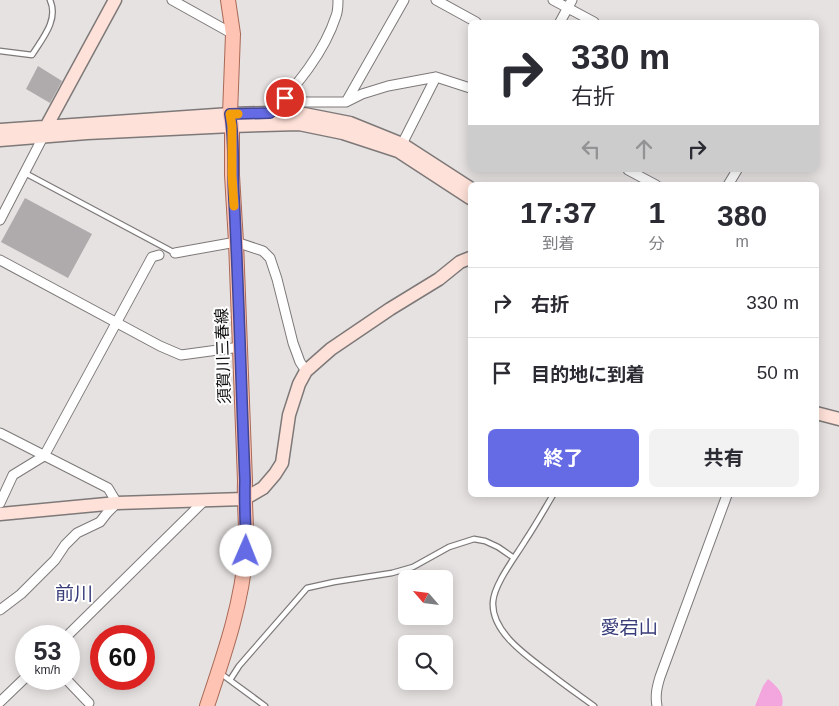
<!DOCTYPE html>
<html lang="ja">
<head>
<meta charset="utf-8">
<style>
  body { margin:0; font-family:Arial,"Noto Sans JP",sans-serif; background:#f2f2f3; color:#2b2b33; height:100vh; display:flex; flex-direction:column; font-size:19px; white-space:nowrap }
  * { box-sizing:border-box; margin:0 }
  p { font-size:16px; color:#7c7c81 }
  .icon { flex:none; width:28px; height:28px; fill:none; stroke:currentColor; stroke-width:2; stroke-linecap:round; stroke-linejoin:round }
  .map { position:relative; flex:1; overflow:hidden }
  .panel { position:absolute; left:468px; top:182px; width:351px; height:315px; display:flex; flex-direction:column; background:#fff; border-radius:8px; box-shadow:0 2px 12px #0003 }
  .panel>* { flex:none }
  .top-card { position:absolute; left:468px; top:20px; width:351px; height:152px; border-radius:8px; box-shadow:0 2px 12px #0003; background:#fff; color:#2b2b33; overflow:hidden }
  .needle { width:32px; rotate:298deg }
  .controls { position:absolute; left:398px; top:570px; display:grid; gap:10px }
  .controls a { display:grid; place-items:center; width:55px; height:55px; border-radius:8px; background:#fff; box-shadow:0 2px 12px #0003; font-size:25px }
  .speed { position:absolute; left:15px; top:625px; display:flex; gap:10px; font-size:25px; font-weight:700; text-align:center }
  .speed>* { display:grid; place-content:center; width:65px; height:65px; border-radius:50%; background:#fff; box-shadow:0 2px 12px #0003; line-height:1 }
  .speed small { font-size:12px; font-weight:400 }
  .speed .limit { border:8px solid #d22; background:#fff; color:#111 }
  .pin { position:absolute; display:grid; place-items:center; width:42px; height:42px; color:#fff; margin:-21px; border:2px solid #fff; border-radius:50%; box-shadow:0 1px 5px #0007 }
  .me { position:absolute; width:55px; margin:-28px; rotate:1deg; stroke-linejoin:round; filter:drop-shadow(0 0 4px #0008) }
  .turn { display:flex; align-items:center; gap:18px; height:105px; padding:0 20px; font-size:22px }
  .turn .icon { width:65px; height:65px; stroke-width:2.5 }
  .turn b { display:block; font-size:35px; line-height:42px }
  .lanes { display:flex; align-items:center; height:48px; padding:0 20px; background:#0003; justify-content:center; gap:25px; direction:ltr }
  .lanes .off { opacity:.35 }
  .eta { display:flex; justify-content:space-evenly; align-items:center; height:85px; text-align:center }
  .eta b { font-size:30px; font-weight:700; line-height:35px }
  .button { display:flex; gap:10px; margin-top:auto; padding:10px 20px }
  .button a { flex:1; height:58px; border-radius:8px; background:#646be4; color:#fff; font-size:20px; font-weight:700; line-height:58px; text-align:center }
  .button a+a { background:#f2f2f3; color:#2b2b33 }
  ul { padding:0; list-style:none }
  li { display:flex; align-items:center; gap:15px; height:70px; padding:0 20px; border-top:1px solid #e1e1e2 }
  li div { flex:1 }
  li b { display:block; font-size:19px }
  li em { font-style:normal }
  .map>svg:first-child { display:block }
  .water { fill:#f2a6dd }
  .building { fill:#afaaab }
  .lines { fill:none; stroke-linecap:round; stroke-linejoin:round }
  .lane-casing { stroke:#7e7979; stroke-width:7 }
  .street-casing { stroke:#7e7979; stroke-width:11 }
  .secondary-casing { stroke:#7e7979; stroke-width:15 }
  .primary-casing { stroke:#a96956; stroke-width:16 }
  .lane { stroke:#fff; stroke-width:4.5 }
  .street { stroke:#fff; stroke-width:9 }
  .secondary { stroke:#fee1d8; stroke-width:12 }
  .primary { stroke:#fec3b2; stroke-width:14 }
  .route-casing { stroke:#414694; stroke-width:12 }
  .route { stroke:#646be4; stroke-width:9 }
  .slow { stroke:#f59e0b; stroke-width:9 }
  .labels { text-anchor:middle; dominant-baseline:central; stroke-width:4; stroke-linejoin:round; paint-order:stroke }
  .street-label { font-size:16px; fill:#0d0c0c; stroke:#fff }
  .quarter-label { font-size:19px; fill:#383d79; stroke:#fff }
</style>
</head>
<body>
<div class="map">
<svg width="839" height="706" viewBox="0 0 839 706">
  <rect width="100%" height="100%" fill="#e7e2e2"/>
  <!-- water -->
  <path class="water" d="M768,679C777,686 785,694 782,706H755L763,686Z"/>
  <!-- building -->
  <path class="building" d="M38,66L62,81L50,103L26,89Z
    M25,198L92,234L68,278L1,242Z"/>
  <g class="lines">
    <defs>
      <path id="lane" d="M0,51L32,55C42,39 59,20 50,0
        M25,173L175,253
        M553,495C544,510 535,526 525,541C516,556 494,584 493,602C491,632 527,656 548,672C563,684 579,695 594,706
        M220,673L265,706
        M230,680L239,666L307,588L334,582L392,573L413,567L449,547L474,539L485,541L498,547L514,558"/>
      <path id="street" d="M172,0L233,34
        M436,0L476,22
        M553,0L594,22
        M560,22L572,0
        M285,98L291,102H346L362,94L388,86L436,77L470,88
        M346,102L404,0
        M271,113C297,85 324,53 336,16C338,11 338,5 338,0
        M402,144L436,77
        M628,170L656,185
        M728,185L737,170
        M0,220L43,137
        M175,253L236,242L263,251L270,258L277,279L293,343L300,362L306,371
        M0,260L160,346L181,355L240,347
        M0,433L108,488L117,503L107,513L100,522L77,533L65,545L55,560L21,594L0,610
        M0,503L13,475L44,456L152,257L159,255
        M67,636L204,501
        M66,679L89,703
        M0,702L26,677
        M657,706C655,695 657,687 660,677L727,495"/>
      <path id="secondary" d="M0,130L230,114L271,113L304,114L350,123L402,144L470,188
        M45,132L46,127L115,0
        M0,140L87,133L232,126L299,124L343,133L398,151L470,198
        M816,413L839,419
        M0,514L117,503L244,499L263,488L275,474L282,463L289,415L299,384L306,371L331,349L390,309L439,279L460,262L470,258"/>
      <path id="primary" d="M207,706C224,655 242,604 246,550C247,527 244,504 245,481L236,242L232,175V126L230,114L233,34L228,0"/>
    </defs>
    <!-- lane casing -->
    <use href="#lane" class="lane-casing"/>
    <!-- street casing -->
    <use href="#street" class="street-casing"/>
    <!-- secondary casing -->
    <use href="#secondary" class="secondary-casing"/>
    <!-- primary casing -->
    <use href="#primary" class="primary-casing"/>
    <!-- lane -->
    <use href="#lane" class="lane"/>
    <!-- street -->
    <use href="#street" class="street"/>
    <!-- secondary -->
    <use href="#secondary" class="secondary"/>
    <!-- primary -->
    <use href="#primary" class="primary"/>
  </g>
  <g class="lines">
    <defs>
      <path id="route" d="M246,551C246,528 244,505 245,481C241,387 239,293 234,198C232,171 235,142 230,114L270,113L285,98"/>
    </defs>
    <!-- route casing -->
    <use href="#route" class="route-casing"/>
    <!-- route -->
    <use href="#route" class="route"/>
    <!-- slow -->
    <path class="slow" d="M234,206L232,175V126L230,114H238"/>
  </g>
  <g class="labels">
    <!-- street labels -->
    <g class="street-label">
      <text transform="translate(223 356) rotate(-92)">須賀川三春線</text>
    </g>
    <!-- quarter labels -->
    <g class="quarter-label">
      <text x="74" y="593">前川</text>
      <text x="629" y="627">愛宕山</text>
    </g>
  </g>
</svg>
<div class="controls">
<a><svg class="needle" viewBox="-14 -14 28 28"><path d="M0-13l5 13h-10z" fill="#e53935"/><path d="M0 13l5-13h-10z" fill="#7c7c81"/></svg></a>
<a><svg class="icon" aria-label="search" viewBox="0 0 24 24"><circle cx="10" cy="10" r="6"/><path d="M15 15l6 6"/></svg></a>
</div>
<div class="speed"><div>53<small>km/h</small></div><div class="limit">60</div></div>
<div class="pin" style="left:285px;top:98px;background:#d93025"><svg class="icon" aria-label="arrive" viewBox="0 0 24 24"><path d="M6 21V4h12l-3 4 3 4H6"/></svg></div>
<svg class="me" style="left:246px;top:551px" viewBox="-20 -20 40 40"><circle r="19" fill="#fff"/><path d="M0-13L10 11 0 6-10 11z" fill="#646be4"/></svg>
<div class="top-card">
<div class="turn"><svg class="icon" aria-label="right" viewBox="0 0 24 24"><path d="M7 20v-9h11M14 6l5 5-5 5"/></svg><div><b>330 m</b>右折</div></div>
<div class="lanes"><svg class="icon off" aria-label="left" viewBox="0 0 24 24"><path d="M17 20v-9H6M10 6l-5 5 5 5"/></svg><svg class="icon off" aria-label="ahead" viewBox="0 0 24 24"><path d="M12 20V5M6 11l6-6 6 6"/></svg><svg class="icon" aria-label="right" viewBox="0 0 24 24"><path d="M7 20v-9h11M14 6l5 5-5 5"/></svg></div>
</div>
<section class="panel">
<div class="eta">
<div><b>17:37</b><p>到着</p></div>
<div><b>1</b><p>分</p></div>
<div><b>380</b><p>m</p></div>
</div>
<ul>
<li><svg class="icon" aria-label="right" viewBox="0 0 24 24"><path d="M7 20v-9h11M14 6l5 5-5 5"/></svg><div><b>右折</b></div><em>330 m</em></li>
<li><svg class="icon" aria-label="arrive" viewBox="0 0 24 24"><path d="M6 21V4h12l-3 4 3 4H6"/></svg><div><b>目的地に到着</b></div><em>50 m</em></li>
</ul>
<div class="button"><a>終了</a><a>共有</a></div>
</section>
</div>
</body>
</html>
